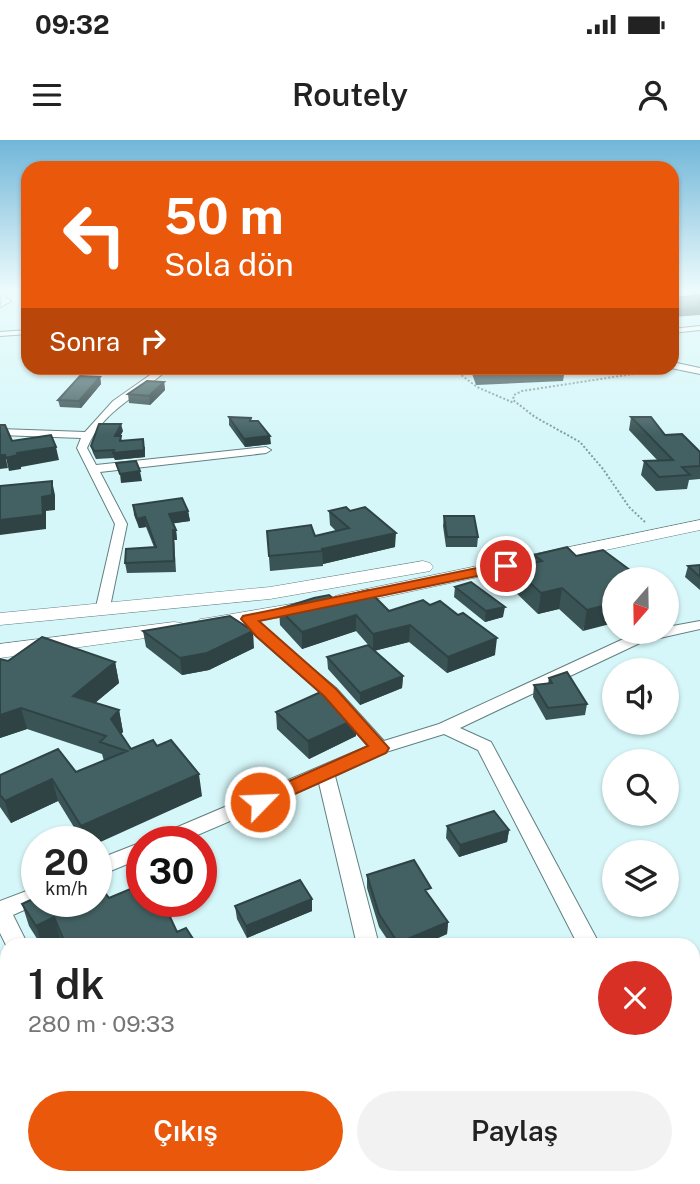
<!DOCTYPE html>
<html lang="tr">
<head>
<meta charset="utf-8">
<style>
  body { margin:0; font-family:"Public Sans",sans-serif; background:#f2f2f2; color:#222; height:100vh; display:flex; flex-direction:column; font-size:26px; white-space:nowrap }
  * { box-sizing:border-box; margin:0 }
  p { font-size:23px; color:#767676 }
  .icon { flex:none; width:38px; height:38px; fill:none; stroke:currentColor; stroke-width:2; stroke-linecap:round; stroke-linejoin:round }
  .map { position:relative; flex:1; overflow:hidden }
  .sheet { position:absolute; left:0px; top:798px; width:700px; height:247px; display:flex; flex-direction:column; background:#fff; border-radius:21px 21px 0 0; box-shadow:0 2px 5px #0004 }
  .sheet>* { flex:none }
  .banner { position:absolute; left:21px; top:21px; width:658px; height:214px; border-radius:21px; box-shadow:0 2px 5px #0004; background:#ea580c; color:#fff; overflow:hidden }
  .needle { width:46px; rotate:200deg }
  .tools { position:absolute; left:602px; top:427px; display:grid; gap:14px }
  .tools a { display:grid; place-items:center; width:77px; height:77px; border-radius:50%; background:#fff; box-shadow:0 2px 5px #0004; font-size:35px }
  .speed { position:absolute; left:21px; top:686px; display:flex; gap:14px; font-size:35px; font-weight:700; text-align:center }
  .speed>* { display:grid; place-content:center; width:91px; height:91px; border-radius:50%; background:#fff; box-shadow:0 2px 5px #0004; line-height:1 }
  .speed small { font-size:18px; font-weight:400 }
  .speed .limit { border:10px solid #d22; background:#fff; color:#111 }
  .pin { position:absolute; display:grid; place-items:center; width:60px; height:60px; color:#fff; margin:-30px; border:4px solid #fff; border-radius:50%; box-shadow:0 2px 7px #0007 }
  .me { position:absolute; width:77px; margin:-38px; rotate:66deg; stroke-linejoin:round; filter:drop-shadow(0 0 5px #0008) }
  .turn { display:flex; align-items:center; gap:24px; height:147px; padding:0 28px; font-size:32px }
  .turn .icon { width:91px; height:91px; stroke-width:2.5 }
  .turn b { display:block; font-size:49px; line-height:60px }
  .then { display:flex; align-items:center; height:66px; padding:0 28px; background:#0003; gap:14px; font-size:26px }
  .round { display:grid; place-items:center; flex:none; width:74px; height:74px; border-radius:37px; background:#f2f2f2 }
  .head { display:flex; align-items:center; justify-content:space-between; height:119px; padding:0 28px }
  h1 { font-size:42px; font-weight:600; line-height:52px }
  .cta { display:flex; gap:14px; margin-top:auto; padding:14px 28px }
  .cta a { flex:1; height:80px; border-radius:42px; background:#ea580c; color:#fff; font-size:28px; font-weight:600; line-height:80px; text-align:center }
  .cta a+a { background:#f2f2f2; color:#222 }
  .status { display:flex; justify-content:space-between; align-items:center; height:49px; padding:0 35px; background:#fff; direction:ltr }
  .status svg { height:19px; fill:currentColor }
  header { display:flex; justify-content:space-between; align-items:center; height:91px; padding:0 28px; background:#fff; font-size:32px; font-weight:600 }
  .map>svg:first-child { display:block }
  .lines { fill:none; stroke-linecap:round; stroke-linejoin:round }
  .minor-casing { stroke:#628081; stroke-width:2 }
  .highway-casing { stroke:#628081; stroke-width:1 }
  .path { stroke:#849b9d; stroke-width:2; stroke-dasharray:2 2; stroke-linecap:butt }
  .minor { fill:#fff; fill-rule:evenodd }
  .highway { fill:#fff; fill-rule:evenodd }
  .wall { fill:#3a5354 }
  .shaded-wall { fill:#2f4345 }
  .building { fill:#436062; stroke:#2f4345; stroke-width:2 }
  .route { fill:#ea580c; stroke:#983908; stroke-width:2 }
</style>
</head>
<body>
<div class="status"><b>09:32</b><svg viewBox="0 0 49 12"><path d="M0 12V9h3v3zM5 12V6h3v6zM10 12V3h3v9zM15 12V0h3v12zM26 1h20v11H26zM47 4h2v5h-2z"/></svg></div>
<header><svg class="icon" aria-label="menu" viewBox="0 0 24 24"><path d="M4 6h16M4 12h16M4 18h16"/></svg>Routely<svg class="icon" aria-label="person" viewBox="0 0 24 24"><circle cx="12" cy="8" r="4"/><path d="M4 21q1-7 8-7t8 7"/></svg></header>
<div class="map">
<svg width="700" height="1044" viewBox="0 0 700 1044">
  <rect width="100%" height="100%" fill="#d6f7f9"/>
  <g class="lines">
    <defs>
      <path id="minor" d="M688,149L700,150V155L689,150Z
        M0,153L11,161L0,167L2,161Z
        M700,186V190L672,193V189Z
        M28,190V194L0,196V192Z
        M672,222L700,228V234L671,228Z
        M160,228H169C141,255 103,269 87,308L96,325L266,307L271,310L266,313L100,332L127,384L110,467L103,471L96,467L115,384L77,308L81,298L0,295V289L85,292L113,261Z
        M249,475L254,476L266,490L336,548L384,601L439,584L632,495L667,492V487L700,481V489L642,502L460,588L491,602L600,805H578L478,610L444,594L386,612L335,636L379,805H357L319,643L181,702H151L154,697L368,606L324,556L256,496L242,479Z
        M142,702V718L96,737V720Z
        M37,747V761H44L13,775L28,805H7V807L0,793V761Z
        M693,987L700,990V1028L693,1025Z
        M104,1038H144L141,1044H101Z
        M153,1038H183L186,1044H156Z
        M428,1038H456L458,1044H430Z"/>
      <path id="highway" d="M700,380V390L342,466L335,464L332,460L335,456L342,454Z
        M423,421L430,423L433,427L430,431L270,459L0,485V473L270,447Z
        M309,461L316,463L319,467L316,471L208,490L200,489L197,484L200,479L208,478Z
        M174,482L182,483L185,488L182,493L0,518V504Z"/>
    </defs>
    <!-- minor casing -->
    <use href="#minor" class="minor-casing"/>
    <!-- highway casing -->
    <use href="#highway" class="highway-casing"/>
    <!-- path -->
    <path class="path" d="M452,228L477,247L514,263
      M645,382L629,367L603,329L580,302L535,277L513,260L514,255L522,251L666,229"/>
    <!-- minor -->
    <use href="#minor" class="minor"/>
    <!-- highway -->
    <use href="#highway" class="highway"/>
  </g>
  <!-- wall -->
  <path class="wall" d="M470,228H564L565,229L563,241L476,245Z
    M100,237L101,244L81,268L60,267L58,260Z
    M164,242L165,250L150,265L129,263L128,254Z
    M229,277L251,278V281L271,304L245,307L229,285Z
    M631,277L700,312V339L689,340L687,349L656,351L641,335L644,321H658L629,290Z
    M123,291L120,296L122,301L145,307V317L115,320L114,318L96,319L93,313L91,306Z
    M133,365L188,371L190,381L173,383L176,390L177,400H174L176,432L127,433L125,423L154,407L146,387L139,388L134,375Z
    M329,371L395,407L323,424V426L270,431L267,391L315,396L336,391L330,385Z
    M444,376L478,397L477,407H446L443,386Z
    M603,410L583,491L559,469L538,474L510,447L513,427L533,423L534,415L576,416Z
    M700,425V450L685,437L688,426Z
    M455,447L503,477L485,482L454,457Z
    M334,459L389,471L495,515L447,533L409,502L374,511L403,536L402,548L360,565L328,529L327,517L371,508L356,491L302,509L280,485L279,469Z
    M143,491L254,508L209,530L182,535L146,507Z
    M0,519L8,521L115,522L119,543L95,563L119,570L123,592L121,594L131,609L202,656L96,702H83L58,661L11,683L0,667V635L76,632L104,621L102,614L27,589L0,598Z
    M549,538L587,564L585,575L546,580L533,557L534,545L548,544Z
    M276,572L356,579V596L309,619L277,589Z
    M447,686L509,690L507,702L459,717L446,698Z
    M367,735L430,756L448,782L447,794L422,805H391L379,787L367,748Z
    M109,758L154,771L177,792L197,805H63L60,798L47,805H41L29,786L22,764Z
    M312,759V771L247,798L237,779L235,766Z
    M258,1038H381L385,1044H261Z
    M578,1038H645L644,1041L627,1044H580Z"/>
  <!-- shaded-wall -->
  <path class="shaded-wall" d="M700,167V175L672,177V169Z
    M100,237L101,244L81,268L79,261Z
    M164,242L165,250L150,265L149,256Z
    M121,284L123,291L116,304L115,296Z
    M270,296L271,304L245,307L244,299Z
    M143,299L145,317L115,320L113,313Z
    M56,307L59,320L21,327V329L9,331L6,318L17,313Z
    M0,315H5L8,328L0,329Z
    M140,331L142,341L121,343L120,334Z
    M52,341L55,355V370L46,371V389L0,395V380L42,357Z
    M188,371L190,381L170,384L169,374Z
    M145,377L146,387L139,388L137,379Z
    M173,390H176L177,400H174L176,432Z
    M396,393L395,407L323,424L322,409Z
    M562,448L559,469L538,474L541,453Z
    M614,463V483L583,491L587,470Z
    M505,467L503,477L485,482L486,471Z
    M356,475V491L302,509V492Z
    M410,485L409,502L373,511V494Z
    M253,491L254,508L209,530L182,535L180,518Z
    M497,498L495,515L447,533L448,517Z
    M115,522L119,543L78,577L73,556Z
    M403,536L402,548L360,565V553Z
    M21,568L27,589L0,598V575Z
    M119,570L123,592L115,600L111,579Z
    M356,579V596L309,619L308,601Z
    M199,634L202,656L96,704V702H85L81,686Z
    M52,639L58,661L11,683L5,661Z
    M509,690L507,702L459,717L460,705Z
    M312,759V771L247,798L246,786Z
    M54,777L60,798L47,805H42L36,786Z
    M448,782L447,794L422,805H398V803Z
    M72,800L73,805H65V803Z
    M7,1023V1038H31L18,1044H0V1026Z"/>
  <!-- building -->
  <path class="building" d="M700,155V167L672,169V157L674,158Z
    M475,228H564L565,229L477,234Z
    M80,236L100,237L79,261L58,260Z
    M147,241L164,242L149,256L128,254Z
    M229,277L251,278L250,281H258L270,296L244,299Z
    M631,277H651L665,295L682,294L700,312V326L682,327L690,335L659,337L644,321L673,320Z
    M99,284H121L115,296H121L120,301L143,299L144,310L113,313L114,310L94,311L91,306Z
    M0,285H5L12,301L51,295L56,307L17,313L18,315L6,318L5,315H0Z
    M136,321L140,331L120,334L116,323Z
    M52,341V355L42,357L43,375L0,380V346Z
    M182,358L188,371L169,374L176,390H173L174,421L125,423L126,409L156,407L145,377L137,379L133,365Z
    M346,367L350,371L365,367L396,393L322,409L323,411L269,416L267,391L311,385L315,396L349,388L329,371Z
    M444,376H474L478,397H447Z
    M567,407L576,416L603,410L642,439H614V463L587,470L562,448L541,453L513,427L542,421L534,415Z
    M700,425V437L688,426Z
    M471,442L505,467L486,471L455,447Z
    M368,450L389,471L423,460L430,465L440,461L458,475L463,473L497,498L448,517L410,485L373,494L356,475L302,492L279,469L314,458L329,455L334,459Z
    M230,476L253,491L207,513L180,518L143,491Z
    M42,497L115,522L73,556L119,570L111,579L131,609L153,600L157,606L171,600L199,634L81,686L52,639L5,661L0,655V635L58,609L76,632L127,611L100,602L106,596L21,568L0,575V519L8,521Z
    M368,505L403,536L360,553L327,517Z
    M567,532L587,564L548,568L534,545L552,543L549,538Z
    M323,551L356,579L308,601L276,572Z
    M494,671L509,690L460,705L447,686Z
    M414,720L431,748L425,750L448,782L398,803L379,774L367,735Z
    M300,740L312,759L246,786L235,766Z
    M96,742L109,758L140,745L142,748V761H149L154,771L165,766L177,792L186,788L197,805H73L72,800L65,803L54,777L36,786L22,764L37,757V761H96Z
    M0,920L7,928V1023L0,1026Z
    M267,1038H381L385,1044H270Z
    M586,1038H602L587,1041Z"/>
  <!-- sky -->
  <linearGradient id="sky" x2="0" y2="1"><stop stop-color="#71b6d8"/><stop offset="0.51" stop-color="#edfbfc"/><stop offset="1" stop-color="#edfbfc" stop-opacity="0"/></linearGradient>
  <rect width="700" height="295" fill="url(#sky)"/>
  <!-- route -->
  <path class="route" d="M506,422L513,426L511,429L259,481L336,549L389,608L386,613L266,667H253L250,662L253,657L368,606L324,556L256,496L241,479L243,476Z"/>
</svg>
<div class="tools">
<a><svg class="needle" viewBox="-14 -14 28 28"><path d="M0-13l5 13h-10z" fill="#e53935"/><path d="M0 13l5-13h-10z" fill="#767676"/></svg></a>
<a><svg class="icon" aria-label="sound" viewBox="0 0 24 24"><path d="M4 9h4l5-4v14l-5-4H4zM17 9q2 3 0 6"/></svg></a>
<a><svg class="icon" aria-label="search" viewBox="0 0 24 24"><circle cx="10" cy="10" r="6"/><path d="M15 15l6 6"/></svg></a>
<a><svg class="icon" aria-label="layers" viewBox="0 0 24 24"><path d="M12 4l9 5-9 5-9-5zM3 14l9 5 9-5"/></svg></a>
</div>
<div class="speed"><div>20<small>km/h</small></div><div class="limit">30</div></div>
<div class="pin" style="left:506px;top:426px;background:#d93025"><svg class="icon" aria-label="arrive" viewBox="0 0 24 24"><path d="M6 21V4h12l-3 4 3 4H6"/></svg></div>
<svg class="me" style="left:260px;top:662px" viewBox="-20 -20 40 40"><circle r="17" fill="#ea580c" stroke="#fff" stroke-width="3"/><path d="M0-11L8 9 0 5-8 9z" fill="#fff"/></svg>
<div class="banner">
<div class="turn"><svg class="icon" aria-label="left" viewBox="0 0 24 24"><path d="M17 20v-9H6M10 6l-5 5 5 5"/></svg><div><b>50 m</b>Sola dön</div></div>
<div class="then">Sonra<svg class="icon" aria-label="right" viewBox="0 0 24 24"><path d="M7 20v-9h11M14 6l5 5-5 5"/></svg></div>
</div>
<section class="sheet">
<div class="head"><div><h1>1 dk</h1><p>280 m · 09:33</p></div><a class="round" style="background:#d93025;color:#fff"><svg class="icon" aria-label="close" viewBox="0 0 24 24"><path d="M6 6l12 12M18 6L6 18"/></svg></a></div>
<div class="cta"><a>Çıkış</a><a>Paylaş</a></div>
</section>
</div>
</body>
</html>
